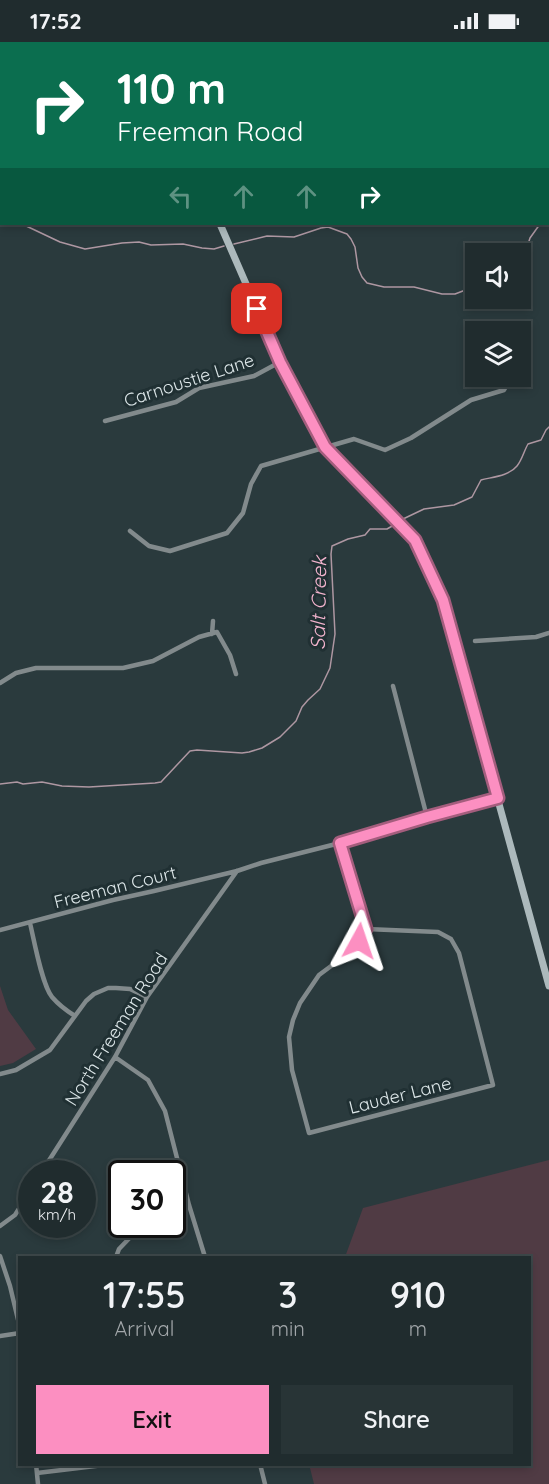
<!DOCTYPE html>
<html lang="en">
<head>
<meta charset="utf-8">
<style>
  body { margin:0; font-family:Quicksand,sans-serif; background:#283436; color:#f1f3f6; height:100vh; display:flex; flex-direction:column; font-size:22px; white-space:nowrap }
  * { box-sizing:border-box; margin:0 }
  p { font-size:20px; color:#a2a7aa }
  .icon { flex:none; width:33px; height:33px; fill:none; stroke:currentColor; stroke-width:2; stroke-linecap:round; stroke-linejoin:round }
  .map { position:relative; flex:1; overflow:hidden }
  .side { position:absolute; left:18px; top:1214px; width:513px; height:210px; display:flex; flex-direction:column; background:#202c2e; border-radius:0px; box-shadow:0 3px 9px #0003,0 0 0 2px #3d484a }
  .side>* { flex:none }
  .top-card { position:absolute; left:0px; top:0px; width:549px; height:183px; box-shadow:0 3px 9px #0003,0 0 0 2px #3d484a; background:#0b6e4f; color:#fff; overflow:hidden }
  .fabs { position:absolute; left:465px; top:201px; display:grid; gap:12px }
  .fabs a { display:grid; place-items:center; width:66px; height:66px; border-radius:0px; background:#202c2e; box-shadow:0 3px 9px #0003,0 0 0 2px #3d484a; font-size:30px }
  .speed { position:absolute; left:18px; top:1118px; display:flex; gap:12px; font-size:30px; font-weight:700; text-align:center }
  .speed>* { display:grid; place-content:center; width:78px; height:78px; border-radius:50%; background:#202c2e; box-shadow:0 3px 9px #0003,0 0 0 2px #3d484a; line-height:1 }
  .speed small { font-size:15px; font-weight:400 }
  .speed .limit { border:3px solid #111; border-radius:9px; background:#fff; color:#111 }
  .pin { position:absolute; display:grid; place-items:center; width:51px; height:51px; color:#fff; margin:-26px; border-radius:12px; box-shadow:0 3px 9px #0006 }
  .me { position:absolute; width:66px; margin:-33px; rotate:5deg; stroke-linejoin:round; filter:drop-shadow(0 0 4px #0008) }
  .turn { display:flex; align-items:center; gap:21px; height:126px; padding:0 18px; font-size:27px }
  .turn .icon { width:78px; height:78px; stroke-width:2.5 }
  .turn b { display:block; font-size:42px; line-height:51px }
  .lanes { display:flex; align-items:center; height:57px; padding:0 18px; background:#0003; justify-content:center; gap:30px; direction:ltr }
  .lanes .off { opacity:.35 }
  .eta { display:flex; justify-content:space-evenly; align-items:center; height:102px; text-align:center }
  .eta b { font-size:36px; font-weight:600; line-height:42px }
  .action { display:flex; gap:12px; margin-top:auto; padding:12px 18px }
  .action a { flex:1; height:69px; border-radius:0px; background:#fc8fc1; color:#111; font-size:24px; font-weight:600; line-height:69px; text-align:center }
  .action a+a { background:#283436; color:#f1f3f6 }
  .status { display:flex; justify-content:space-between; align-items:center; height:42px; padding:0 30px; background:#202c2e; direction:ltr }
  .status svg { height:16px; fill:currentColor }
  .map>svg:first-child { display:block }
  .green { fill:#503b44 }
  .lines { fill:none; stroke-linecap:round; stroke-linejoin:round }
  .stream { stroke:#ae97a2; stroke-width:1.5 }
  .street { stroke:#828a8c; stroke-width:4.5 }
  .secondary { stroke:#acb9bc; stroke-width:7 }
  .route-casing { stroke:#a45d7d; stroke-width:15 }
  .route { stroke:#fc8fc1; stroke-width:10 }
  .labels { text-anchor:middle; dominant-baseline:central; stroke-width:6; stroke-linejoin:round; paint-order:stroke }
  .street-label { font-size:18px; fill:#dde7e9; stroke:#203033 }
  .water-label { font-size:20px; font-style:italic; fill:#f3b4ce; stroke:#203033 }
</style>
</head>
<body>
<div class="status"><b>17:52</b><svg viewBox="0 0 49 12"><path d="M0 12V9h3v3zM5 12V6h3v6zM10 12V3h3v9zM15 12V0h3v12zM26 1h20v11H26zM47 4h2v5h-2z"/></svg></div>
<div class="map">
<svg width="549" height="1442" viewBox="0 0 549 1442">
  <rect width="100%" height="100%" fill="#2a3a3d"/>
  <!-- green -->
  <path class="green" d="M0,944L8,968L36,1007L13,1021L0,1024Z
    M549,1118V1442H314L309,1422H530V1215H345L363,1166Z"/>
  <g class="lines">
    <!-- stream -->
    <path class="stream" d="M0,171L2,172
      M548,173L549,171
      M22,182L60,200L85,207L122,201L139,200L151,203L183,202L202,206L214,207L224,204
      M234,202L267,194L294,195L321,186L328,185L347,192L351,197L355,205L358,226L362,235L367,241L384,245H414L442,252H455L476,244
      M520,221L523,218L530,196L540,182
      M403,477L424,467L454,463L472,455L481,438C492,435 509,434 517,424C522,418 524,409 528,402L541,398L546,388L549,385
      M0,742L17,740L23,742L42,740L62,744L89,745L155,741L161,740L190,709L197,708L242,711L249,710L262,706L280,695L296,679L302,665L308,658L320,647L330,626L335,592L331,512L332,504L348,497L365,493L370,487H387L394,483"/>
    <!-- street -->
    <path class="street" d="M375,0L376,2
      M548,85H549
      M105,379L176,360L199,346L254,334L280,320
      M130,489L149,504L170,509L227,491L243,471L251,442L261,424L354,397L385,408L411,396L471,358L504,348L512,334
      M212,592L213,579
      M475,599L536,595L549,591
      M0,641L16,631L36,626H123L153,619L199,595L217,590L230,613L236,632
      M393,644L427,775
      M340,801L366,887
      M30,881C34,898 42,943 52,955C58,962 67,969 75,974
      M366,887L438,890L451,897L459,911L493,1043L309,1091L292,1028L289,995L293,978L300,961L319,933L354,907Z
      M0,888L113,858L154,849L237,829L261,821L340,801L427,775L498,756
      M115,1015L148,1038L165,1069L189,1163L205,1215
      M0,1032L16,1028L50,1008L86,959L94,952L108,946H116L130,947L147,955
      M41,1131L115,1015L147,955L237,829
      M172,1169L189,1163
      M0,1184L15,1173L32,1146
      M0,1214L10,1244L20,1286
      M116,1215L119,1207L143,1182
      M0,1294L20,1291
      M36,1422L38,1442
      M260,1422L265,1442
      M37,1431L112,1422"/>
    <!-- secondary -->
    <path class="secondary" d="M139,0L140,2
      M530,2L536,0
      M0,140L2,139
      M220,182L280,320L325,405L415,498L443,558L549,944"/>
  </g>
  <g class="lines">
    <defs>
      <path id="route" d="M257,267L280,320L325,405L415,498L443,558L498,756L427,775L340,801L366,887L359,899"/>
    </defs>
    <!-- route casing -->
    <use href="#route" class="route-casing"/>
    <!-- route -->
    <use href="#route" class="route"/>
  </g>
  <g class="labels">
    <!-- street labels -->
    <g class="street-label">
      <text transform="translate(189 338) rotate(-18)">Carnoustie Lane</text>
      <text transform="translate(115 845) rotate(-14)">Freeman Court</text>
      <text transform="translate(116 987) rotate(-58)">North Freeman Road</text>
      <text transform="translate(400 1053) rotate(-14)">Lauder Lane</text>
    </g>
    <!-- water labels -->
    <g class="water-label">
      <text transform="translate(318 561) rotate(-89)">Salt Creek</text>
    </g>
  </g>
</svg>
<div class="fabs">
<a><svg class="icon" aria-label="sound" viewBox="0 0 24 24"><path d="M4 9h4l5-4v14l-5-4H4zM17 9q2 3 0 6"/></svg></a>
<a><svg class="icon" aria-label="layers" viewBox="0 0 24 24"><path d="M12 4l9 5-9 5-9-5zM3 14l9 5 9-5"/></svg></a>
</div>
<div class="speed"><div>28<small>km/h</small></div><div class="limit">30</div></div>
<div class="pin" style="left:257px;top:267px;background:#d93025"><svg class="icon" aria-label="arrive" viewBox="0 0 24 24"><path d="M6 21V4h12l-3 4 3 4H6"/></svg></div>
<svg class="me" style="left:359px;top:899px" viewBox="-20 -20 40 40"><path d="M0-17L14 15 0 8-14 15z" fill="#fc8fc1" stroke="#fff" stroke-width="4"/></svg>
<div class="top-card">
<div class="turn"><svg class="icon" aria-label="right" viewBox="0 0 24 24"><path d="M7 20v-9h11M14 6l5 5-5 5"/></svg><div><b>110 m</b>Freeman Road</div></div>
<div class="lanes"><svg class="icon off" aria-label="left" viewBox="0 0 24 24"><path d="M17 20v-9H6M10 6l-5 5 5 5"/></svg><svg class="icon off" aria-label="ahead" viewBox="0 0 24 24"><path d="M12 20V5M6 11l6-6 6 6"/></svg><svg class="icon off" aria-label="ahead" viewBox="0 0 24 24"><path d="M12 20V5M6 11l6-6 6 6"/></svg><svg class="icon" aria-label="right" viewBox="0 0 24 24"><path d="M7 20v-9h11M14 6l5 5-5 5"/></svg></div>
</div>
<section class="side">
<div class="eta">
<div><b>17:55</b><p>Arrival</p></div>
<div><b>3</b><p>min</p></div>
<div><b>910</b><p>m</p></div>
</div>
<div class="action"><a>Exit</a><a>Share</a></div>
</section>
</div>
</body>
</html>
